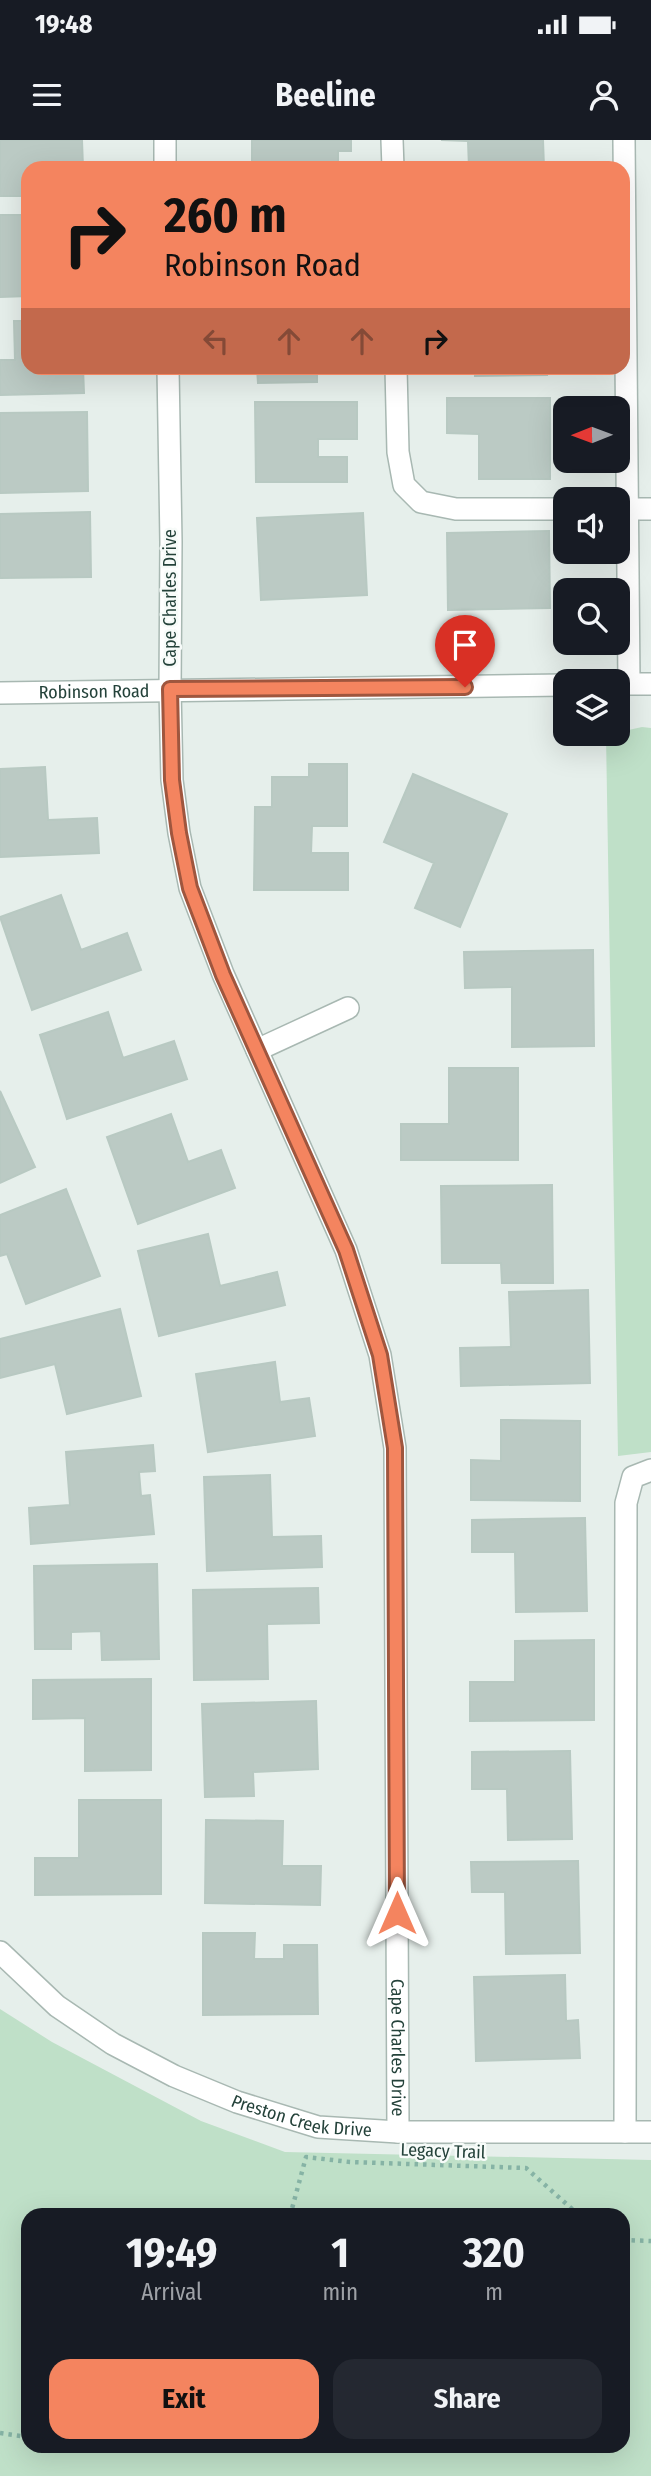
<!DOCTYPE html>
<html lang="en">
<head>
<meta charset="utf-8">
<style>
  body { margin:0; font-family:"Fira Sans Condensed",sans-serif; background:#242831; color:#f1f3f6; height:100vh; display:flex; flex-direction:column; font-size:26px; white-space:nowrap }
  * { box-sizing:border-box; margin:0 }
  p { font-size:23px; color:#9ea1a6 }
  .icon { flex:none; width:38px; height:38px; fill:none; stroke:currentColor; stroke-width:2; stroke-linecap:round; stroke-linejoin:round }
  .map { position:relative; flex:1; overflow:hidden }
  .details { position:absolute; left:21px; top:2068px; width:609px; height:245px; display:flex; flex-direction:column; background:#171b24; border-radius:21px; box-shadow:0 7px 28px #0002 }
  .details>* { flex:none }
  .top-card { position:absolute; left:21px; top:21px; width:609px; height:214px; border-radius:21px; box-shadow:0 7px 28px #0002; background:#f4845f; color:#111; overflow:hidden }
  .needle { width:46px; rotate:269deg }
  .tools { position:absolute; left:553px; top:256px; display:grid; gap:14px }
  .tools a { display:grid; place-items:center; width:77px; height:77px; border-radius:14px; background:#171b24; box-shadow:0 7px 28px #0002; font-size:35px }
  .pin { position:absolute; display:grid; place-items:center; width:60px; height:60px; color:#fff; margin:-72px -30px; border-radius:50% 50% 50% 0; rotate:-45deg; box-shadow:0 0 7px #0007 }
  .pin .icon { rotate:45deg }
  .me { position:absolute; width:77px; margin:-38px; rotate:0deg; stroke-linejoin:round; filter:drop-shadow(0 0 5px #0008) }
  .turn { display:flex; align-items:center; gap:24px; height:147px; padding:0 28px; font-size:32px }
  .turn .icon { width:91px; height:91px; stroke-width:2.5 }
  .turn b { display:block; font-size:49px; line-height:60px }
  .lanes { display:flex; align-items:center; height:66px; padding:0 28px; background:#0003; justify-content:center; gap:35px; direction:ltr }
  .lanes .off { opacity:.35 }
  .eta { display:flex; justify-content:space-evenly; align-items:center; height:119px; text-align:center }
  .eta b { font-size:42px; font-weight:700; line-height:49px }
  .primary-button { display:flex; gap:14px; margin-top:auto; padding:14px 28px }
  .primary-button a { flex:1; height:80px; border-radius:21px; background:#f4845f; color:#111; font-size:28px; font-weight:700; line-height:80px; text-align:center }
  .primary-button a+a { background:#242831; color:#f1f3f6 }
  .status { display:flex; justify-content:space-between; align-items:center; height:49px; padding:0 35px; background:#171b24; direction:ltr }
  .status svg { height:19px; fill:currentColor }
  header { display:flex; justify-content:space-between; align-items:center; height:91px; padding:0 28px; background:#171b24; font-size:32px; font-weight:700 }
  .map>svg:first-child { display:block }
  .green { fill:#bfe0c8; fill-rule:evenodd }
  .building { fill:#bbcac4; stroke:#b8c9c2; stroke-width:2 }
  .lines { fill:none; stroke-linecap:round; stroke-linejoin:round }
  .minor-casing { stroke:#a8b8b2; stroke-width:24 }
  .path { stroke:#86b3a5; stroke-width:4.5; stroke-dasharray:3.5 5; stroke-linecap:butt }
  .minor { stroke:#fff; stroke-width:21 }
  .route-casing { stroke:#9f563e; stroke-width:18 }
  .route { stroke:#f4845f; stroke-width:12 }
  .labels { text-anchor:middle; dominant-baseline:central; stroke-width:5; stroke-linejoin:round; paint-order:stroke }
  .street-label { font-size:18px; fill:#24423a; stroke:#f7fbf9 }
</style>
</head>
<body>
<div class="status"><b>19:48</b><svg viewBox="0 0 49 12"><path d="M0 12V9h3v3zM5 12V6h3v6zM10 12V3h3v9zM15 12V0h3v12zM26 1h20v11H26zM47 4h2v5h-2z"/></svg></div>
<header><svg class="icon" aria-label="menu" viewBox="0 0 24 24"><path d="M4 6h16M4 12h16M4 18h16"/></svg>Beeline<svg class="icon" aria-label="person" viewBox="0 0 24 24"><circle cx="12" cy="8" r="4"/><path d="M4 21q1-7 8-7t8 7"/></svg></header>
<div class="map">
<svg width="651" height="2336" viewBox="0 0 651 2336">
  <rect width="100%" height="100%" fill="#e6efeb"/>
  <!-- green -->
  <path class="green" d="M642,587L651,588V1312L618,1316L606,595Z
    M0,1869L52,1902L201,1981L285,2012L651,2020V2336H0ZM28,2076H623V2306H28Z"/>
  <!-- building -->
  <path class="building" d="M0,0H82L83,28H28V56H0Z
    M252,0H351V11H338V28H252Z
    M441,0H543L544,28H469L468,1Z
    M0,75H28V156L0,157Z
    M14,181H28V228H83L84,253L0,255V220H15Z
    M257,228H317V242L258,243Z
    M475,228H547V235L475,236Z
    M447,258H550V339H479V294L447,293Z
    M255,262H357V299H318V317H347V342H256Z
    M87,272L88,351L0,353V273Z
    M90,372L91,437L0,438V374Z
    M363,373L367,455L261,460L257,378Z
    M549,391L550,468L448,470L447,393Z
    M309,624H347V686H312L311,713H348V750H254L255,667H272V637H309Z
    M45,627L48,680L97,678L99,713L0,717V629Z
    M413,634L507,674L460,787L415,768L434,723L384,702Z
    M61,755L81,810L127,793L141,830L32,870L0,777Z
    M593,810L594,906L512,907V847L465,848L464,812Z
    M108,872L123,918L174,901L187,939L67,979L40,895Z
    M449,928H518V1020H401V984H449Z
    M0,951L35,1027L0,1043Z
    M171,974L188,1022L221,1010L235,1048L138,1084L107,997Z
    M552,1045L553,1143H502L501,1123H442L441,1046Z
    M66,1049L100,1136L26,1164L7,1114L0,1116V1075Z
    M208,1094L220,1146L277,1132L285,1165L159,1196L138,1111Z
    M588,1150L590,1243L461,1246L460,1208L511,1207L509,1152Z
    M120,1169L141,1256L67,1274L55,1224L0,1238V1199Z
    M275,1222L280,1262L309,1258L315,1296L208,1312L196,1234Z
    M501,1280L580,1281V1361L471,1360V1320L501,1321Z
    M153,1305L155,1331L139,1332L141,1356L150,1355L154,1394L31,1404L29,1368L70,1365L66,1312Z
    M270,1335L272,1397L321,1396L322,1427L207,1431L204,1337Z
    M585,1378L587,1471L516,1472L515,1412H472V1380Z
    M157,1424L159,1519L102,1520L101,1491L71,1492V1509H35L34,1426Z
    M318,1448L319,1483L267,1484L268,1539L194,1540L193,1450Z
    M594,1500V1580L470,1581V1542H515V1501Z
    M151,1539V1630L85,1631V1578L33,1579V1540Z
    M316,1561L318,1629L253,1632L254,1656L205,1657L202,1564Z
    M570,1611L572,1699L508,1700L507,1649H472V1612Z
    M79,1660H161V1754L35,1755V1718H79Z
    M206,1680L283,1681L282,1726H321L320,1765L205,1763Z
    M578,1721L580,1813L506,1814L505,1752H472L471,1722Z
    M203,1793H255L254,1819H284V1805H317L318,1874L203,1875Z
    M565,1835L566,1881L578,1880L580,1918L476,1921L474,1837Z"/>
  <g class="lines">
    <defs>
      <g id="minor">
        <path d="M165,0V28"/>
        <path d="M392,0L393,28"/>
        <path d="M624,0L629,543"/>
        <path id="s1" d="M168,228L171,402L170,549L172,640L179,693L190,748L223,834L346,1110L380,1215L395,1308L398,1992"/>
        <path d="M396,228L398,312L404,345L421,362L456,369H565"/>
        <path d="M618,369H651"/>
        <path d="M618,544H651"/>
        <path id="s2" d="M0,553L565,545"/>
        <path d="M257,910L348,868"/>
        <path id="s3" d="M0,1812L57,1866L113,1904L174,1936L237,1962L318,1987L398,1992H651"/>
        <path d="M625,1992L626,1363L633,1337L651,1330"/>
      </g>
    </defs>
    <!-- minor casing -->
    <use href="#minor" class="minor-casing"/>
    <!-- path -->
    <path class="path" d="M290,2076L306,2017L350,2022L526,2028L580,2076
      M623,2100L651,2101
      M0,2293L28,2297"/>
    <!-- minor -->
    <use href="#minor" class="minor"/>
  </g>
  <g class="lines">
    <defs>
      <path id="route" d="M397,1773L395,1308L380,1215L346,1110L223,835L190,748L179,693L172,640L170,549L465,547"/>
    </defs>
    <!-- route casing -->
    <use href="#route" class="route-casing"/>
    <!-- route -->
    <use href="#route" class="route"/>
  </g>
  <g class="labels">
    <!-- street labels -->
    <g class="street-label">
      <text transform="translate(170 458) rotate(-90)">Cape Charles Drive</text>
      <text stroke="none"><textPath href="#s2" startOffset="94">Robinson Road</textPath></text>
      <text stroke="none"><textPath href="#s1" startOffset="1720">Cape Charles Drive</textPath></text>
      <text stroke="none"><textPath href="#s3" startOffset="350">Preston Creek Drive</textPath></text>
      <text transform="translate(443 2011) rotate(2)">Legacy Trail</text>
    </g>
  </g>
</svg>
<div class="tools">
<a><svg class="needle" viewBox="-14 -14 28 28"><path d="M0-13l5 13h-10z" fill="#e53935"/><path d="M0 13l5-13h-10z" fill="#9ea1a6"/></svg></a>
<a><svg class="icon" aria-label="sound" viewBox="0 0 24 24"><path d="M4 9h4l5-4v14l-5-4H4zM17 9q2 3 0 6"/></svg></a>
<a><svg class="icon" aria-label="search" viewBox="0 0 24 24"><circle cx="10" cy="10" r="6"/><path d="M15 15l6 6"/></svg></a>
<a><svg class="icon" aria-label="layers" viewBox="0 0 24 24"><path d="M12 4l9 5-9 5-9-5zM3 14l9 5 9-5"/></svg></a>
</div>
<div class="pin" style="left:465px;top:547px;background:#d93025"><svg class="icon" aria-label="arrive" viewBox="0 0 24 24"><path d="M6 21V4h12l-3 4 3 4H6"/></svg></div>
<svg class="me" style="left:397px;top:1773px" viewBox="-20 -20 40 40"><path d="M0-17L14 15 0 8-14 15z" fill="#f4845f" stroke="#fff" stroke-width="4"/></svg>
<div class="top-card">
<div class="turn"><svg class="icon" aria-label="right" viewBox="0 0 24 24"><path d="M7 20v-9h11M14 6l5 5-5 5"/></svg><div><b>260 m</b>Robinson Road</div></div>
<div class="lanes"><svg class="icon off" aria-label="left" viewBox="0 0 24 24"><path d="M17 20v-9H6M10 6l-5 5 5 5"/></svg><svg class="icon off" aria-label="ahead" viewBox="0 0 24 24"><path d="M12 20V5M6 11l6-6 6 6"/></svg><svg class="icon off" aria-label="ahead" viewBox="0 0 24 24"><path d="M12 20V5M6 11l6-6 6 6"/></svg><svg class="icon" aria-label="right" viewBox="0 0 24 24"><path d="M7 20v-9h11M14 6l5 5-5 5"/></svg></div>
</div>
<section class="details">
<div class="eta">
<div><b>19:49</b><p>Arrival</p></div>
<div><b>1</b><p>min</p></div>
<div><b>320</b><p>m</p></div>
</div>
<div class="primary-button"><a>Exit</a><a>Share</a></div>
</section>
</div>
</body>
</html>
